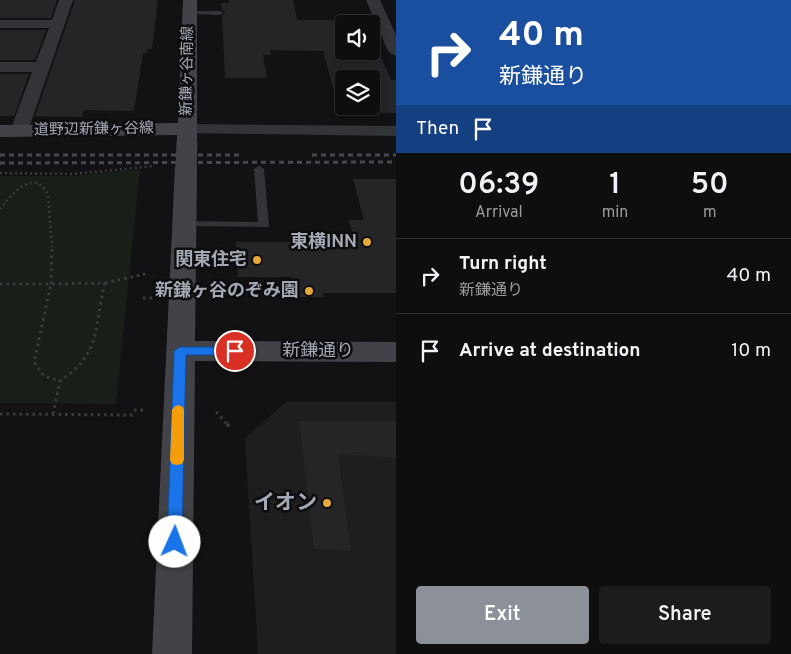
<!DOCTYPE html>
<html lang="en">
<head>
<meta charset="utf-8">
<style>
  body { margin:0; font-family:Overpass,"Noto Sans JP",sans-serif; background:#1c1c1d; color:#f1f3f6; height:100vh; display:flex; flex-direction:column; font-size:19px; white-space:nowrap }
  * { box-sizing:border-box; margin:0 }
  p { font-size:16px; color:#9b9c9e }
  .icon { flex:none; width:28px; height:28px; fill:none; stroke:currentColor; stroke-width:2; stroke-linecap:round; stroke-linejoin:round }
  .map { position:relative; flex:1; overflow:hidden }
  .details { display:flex; flex-direction:column; background:#0e0e0f; width:395px }
  .details>* { flex:none }
  .banner { background:#1a4fa0; color:#fff; overflow:hidden }
  .fabs { position:absolute; left:335px; top:15px; display:grid; gap:10px }
  .fabs a { display:grid; place-items:center; width:45px; height:45px; border-radius:5px; background:#0e0e0f; box-shadow:0 2px 8px #0003,0 0 0 1px #2e2e2f; font-size:25px }
  .pin { position:absolute; display:grid; place-items:center; width:42px; height:42px; color:#fff; margin:-21px; border:2px solid #fff; border-radius:50%; box-shadow:0 1px 5px #0007 }
  .me { position:absolute; width:55px; margin:-28px; rotate:2deg; stroke-linejoin:round; filter:drop-shadow(0 0 4px #0008) }
  .turn { display:flex; align-items:center; gap:18px; height:105px; padding:0 20px; font-size:22px }
  .turn .icon { width:65px; height:65px; stroke-width:2.5 }
  .turn b { display:block; font-size:35px; line-height:42px }
  .then { display:flex; align-items:center; height:48px; padding:0 20px; background:#0003; gap:10px; font-size:19px }
  .eta { display:flex; justify-content:space-evenly; align-items:center; height:85px; text-align:center }
  .eta b { font-size:30px; font-weight:600; line-height:35px }
  .action { display:flex; gap:10px; margin-top:auto; padding:10px 20px }
  .action a { flex:1; height:58px; border-radius:5px; background:#8c9099; color:#fff; font-size:20px; font-weight:600; line-height:58px; text-align:center }
  .action a+a { background:#1c1c1d; color:#f1f3f6 }
  ul { padding:0; list-style:none }
  li { display:flex; align-items:center; gap:15px; height:75px; padding:0 20px; border-top:1px solid #2e2e2f }
  li div { flex:1 }
  li b { display:block; font-size:19px }
  li em { font-style:normal }
  main { display:flex; flex:1; min-height:0 }
  .map>svg:first-child { display:block }
  .built { fill:#1e1e21 }
  .green { fill:#191e19 }
  .building { fill:#252528; fill-rule:evenodd }
  .lines { fill:none; stroke-linecap:round; stroke-linejoin:round }
  .path-far2 { stroke:#3a3b3f; stroke-width:2.5; stroke-dasharray:2 3; stroke-linecap:butt }
  .path-far1 { stroke:#3a3b3f; stroke-width:3; stroke-dasharray:2.5 4; stroke-linecap:butt }
  .path { stroke:#3a3b3f; stroke-width:4; stroke-dasharray:3 5; stroke-linecap:butt }
  .lane { fill:#333438; fill-rule:evenodd }
  .street { fill:#333438; fill-rule:evenodd }
  .secondary { fill:#424348; fill-rule:evenodd }
  .rail { stroke:#47484d; stroke-width:3; stroke-dasharray:5 4; stroke-linecap:butt }
  .secondary-bridge { stroke:#424348; stroke-width:21 }
  .route { fill:#1a73e8; stroke:#114b97 }
  .slow { fill:#f59e0b }
  .poi-dot { fill:#e6a838; stroke:#0d0d0f; stroke-width:2 }
  .labels { text-anchor:middle; dominant-baseline:central; stroke-width:5; stroke-linejoin:round; paint-order:stroke }
  .far-street-label { font-size:15px; fill:#a4a9b3; stroke:#0d0d0f }
  .poi-label { font-size:18px; font-weight:bold; fill:#a4a9b3; stroke:#0d0d0f; text-anchor:end }
  .street-label { font-size:18px; fill:#a4a9b3; stroke:#0d0d0f }
  .near-poi-label { font-size:21px; font-weight:bold; fill:#a4a9b3; stroke:#0d0d0f; text-anchor:end }
</style>
</head>
<body>
<main>
<div class="map">
<svg width="396" height="654" viewBox="0 0 396 654">
  <rect width="100%" height="100%" fill="#121214"/>
  <!-- built -->
  <path class="built" d="M286,402H396V654H258L245,438Z"/>
  <!-- green -->
  <path class="green" d="M140,169L116,404L0,403V176H72Z"/>
  <!-- building -->
  <path class="building" d="M0,0H57L51,18H0Z
    M75,0H158L152,49H148L147,53H143L134,111L84,110L82,117L35,116Z
    M229,0H293L297,20H366L367,24H344V51H371V34L391,80H396V113L340,112L323,51L270,50L271,55H263L267,78H225L222,16L225,12L222,10L221,3H229ZM344,79H371V106H344Z
    M0,30H46L35,60H0Z
    M0,74H29L14,116H0Z
    M353,179H396V293H323L324,297H295L291,277H238L236,242H326L355,245L349,220H364Z
    M299,421H396V458L338,454L351,551L314,549Z"/>
  <g class="lines">
    <!-- path-far2 -->
    <path class="path-far2" d="M0,173L73,174L154,166
      M0,209C11,195 35,166 48,195L52,247"/>
    <!-- path-far1 -->
    <path class="path-far1" d="M105,283C93,328 103,352 60,381L44,376L34,362L51,284Z
      M105,283L145,274
      M0,284H51
      M51,284L52,246
      M143,298H152
      M216,298L238,291
      M134,410H147
      M216,412L228,425
      M0,414L134,415
      M53,414L60,381"/>
    <!-- path -->
    <path class="path" d="M227,424L230,427"/>
    <!-- lane -->
    <path class="lane" d="M189,11H220L223,13L220,15L187,14V12Z
      M259,166L264,169L269,225L268,227L181,226L180,224L185,221L258,222L254,169Z"/>
    <!-- street -->
    <path class="street" d="M59,0H73L28,131L25,135L19,136L13,135L10,131L32,72H0V62H36L49,28H0V20H52Z
      M366,0H380L396,35V56L391,54L388,51Z
      M187,124L396,126V136L181,133L178,129L181,125Z"/>
    <!-- secondary -->
    <path class="secondary" d="M183,0H197V143L194,147L187,149L180,147L177,143V135L0,137V125L178,123Z
      M186,161L194,162L197,167L195,341L396,342V362L195,361L192,654H152L175,167L178,162Z"/>
    <!-- rail -->
    <path class="rail" d="M0,155H242
      M312,155H396
      M0,163L396,162"/>
    <!-- secondary-bridge -->
    <path class="secondary-bridge" d="M186,167L187,143"/>
  </g>
  <!-- route -->
  <path class="route" d="M180,347H235L241,351L235,355H186L182,542L180,546L175,548L169,546L167,542L174,351Z"/>
  <!-- slow -->
  <path class="slow" d="M178,405L183,407L184,410V460L182,464L177,465L172,464L170,460L172,410L174,407Z"/>
  <!-- markers -->
  <g class="poi-dot">
    <circle cx="367" cy="242" r="5"/>
    <circle cx="257" cy="260" r="5"/>
    <circle cx="309" cy="291" r="5"/>
    <circle cx="327" cy="503" r="5"/>
  </g>
  <g class="labels">
    <!-- far-street labels -->
    <g class="far-street-label">
      <text transform="translate(188 71) rotate(-89)">新鎌ヶ谷南線</text>
      <text transform="translate(94 130) rotate(-1)">道野辺新鎌ヶ谷線</text>
    </g>
    <!-- poi labels -->
    <g class="poi-label">
      <text x="357" y="242">東横INN</text>
      <text x="247" y="260">関東住宅</text>
      <text x="299" y="291">新鎌ヶ谷のぞみ園</text>
    </g>
    <!-- street labels -->
    <g class="street-label">
      <text x="318" y="351">新鎌通り</text>
    </g>
    <!-- near-poi labels -->
    <g class="near-poi-label">
      <text x="317" y="503">イオン</text>
    </g>
  </g>
</svg>
<div class="fabs">
<a><svg class="icon" aria-label="sound" viewBox="0 0 24 24"><path d="M4 9h4l5-4v14l-5-4H4zM17 9q2 3 0 6"/></svg></a>
<a><svg class="icon" aria-label="layers" viewBox="0 0 24 24"><path d="M12 4l9 5-9 5-9-5zM3 14l9 5 9-5"/></svg></a>
</div>
<div class="pin" style="left:235px;top:351px;background:#d93025"><svg class="icon" aria-label="arrive" viewBox="0 0 24 24"><path d="M6 21V4h12l-3 4 3 4H6"/></svg></div>
<svg class="me" style="left:175px;top:542px" viewBox="-20 -20 40 40"><circle r="19" fill="#fff"/><path d="M0-13L10 11 0 6-10 11z" fill="#1a73e8"/></svg>
</div>
<section class="details">
<div class="banner">
<div class="turn"><svg class="icon" aria-label="right" viewBox="0 0 24 24"><path d="M7 20v-9h11M14 6l5 5-5 5"/></svg><div><b>40 m</b>新鎌通り</div></div>
<div class="then">Then<svg class="icon" aria-label="arrive" viewBox="0 0 24 24"><path d="M6 21V4h12l-3 4 3 4H6"/></svg></div>
</div>
<div class="eta">
<div><b>06:39</b><p>Arrival</p></div>
<div><b>1</b><p>min</p></div>
<div><b>50</b><p>m</p></div>
</div>
<ul>
<li><svg class="icon" aria-label="right" viewBox="0 0 24 24"><path d="M7 20v-9h11M14 6l5 5-5 5"/></svg><div><b>Turn right</b><p>新鎌通り</p></div><em>40 m</em></li>
<li><svg class="icon" aria-label="arrive" viewBox="0 0 24 24"><path d="M6 21V4h12l-3 4 3 4H6"/></svg><div><b>Arrive at destination</b></div><em>10 m</em></li>
</ul>
<div class="action"><a>Exit</a><a>Share</a></div>
</section>
</main>
</body>
</html>
